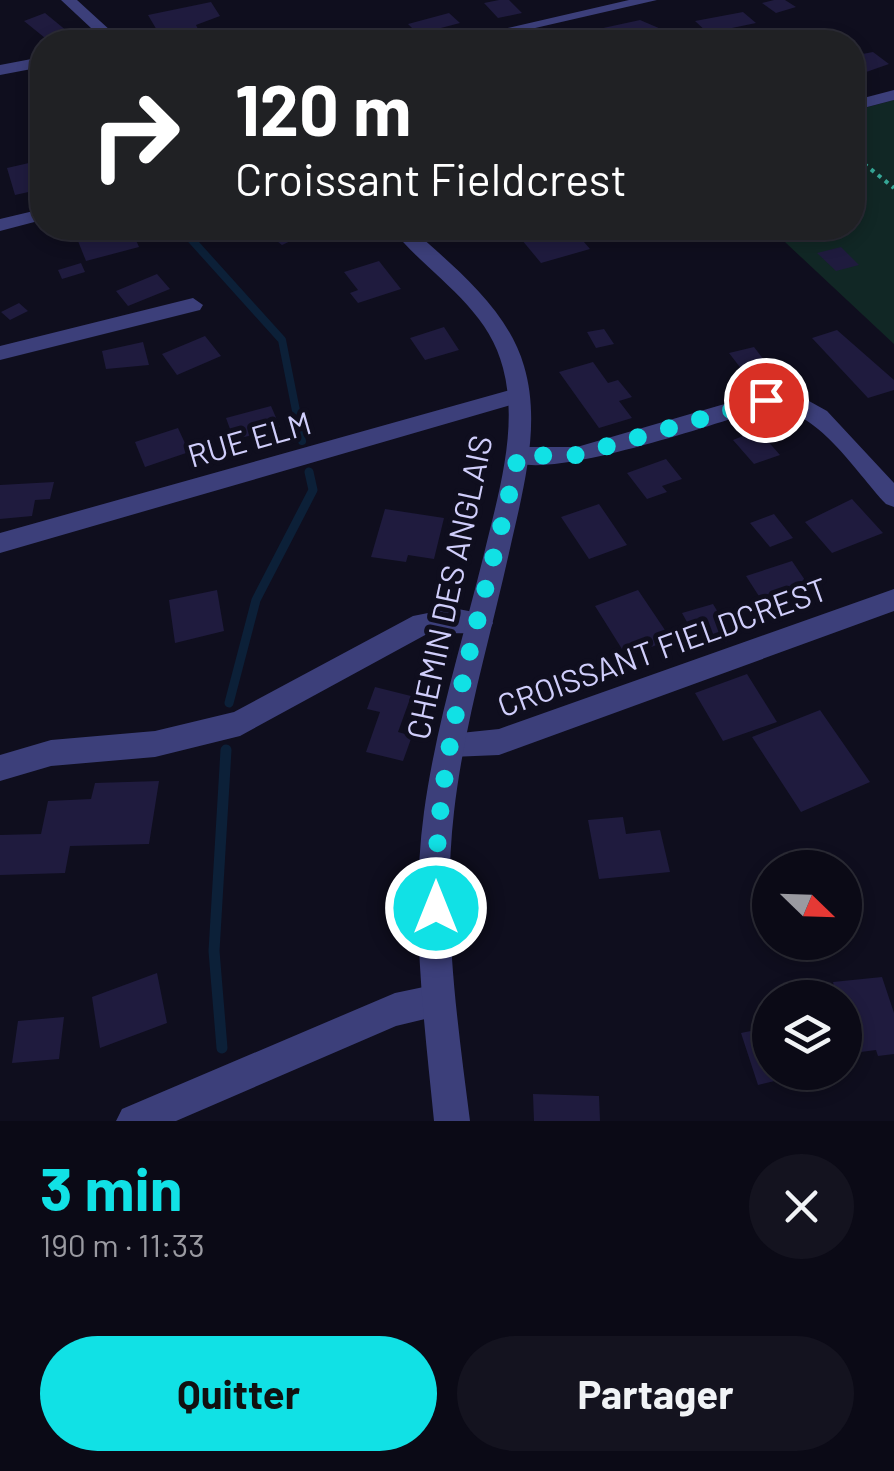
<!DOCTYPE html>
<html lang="fr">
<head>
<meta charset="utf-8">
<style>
  body { margin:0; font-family:Barlow,sans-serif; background:#14131f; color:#f1f3f6; height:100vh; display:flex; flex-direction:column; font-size:38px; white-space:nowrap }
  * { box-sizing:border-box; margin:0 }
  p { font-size:32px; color:#9a9aa1 }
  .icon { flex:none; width:55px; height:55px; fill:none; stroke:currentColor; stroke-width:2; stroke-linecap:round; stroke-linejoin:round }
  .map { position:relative; height:1121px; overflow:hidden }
  .side { display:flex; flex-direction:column; background:#0b0a16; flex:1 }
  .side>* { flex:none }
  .top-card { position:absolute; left:30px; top:30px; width:835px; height:210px; border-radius:40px; box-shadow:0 5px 15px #0003,0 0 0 2px #2b2b35; background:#202124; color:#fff; overflow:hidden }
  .needle { width:65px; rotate:113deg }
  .fabs { position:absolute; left:752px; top:850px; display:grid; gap:20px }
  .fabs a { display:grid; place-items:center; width:110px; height:110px; border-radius:50%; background:#0b0a16; box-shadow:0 5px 15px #0003,0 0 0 2px #2b2b35; font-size:50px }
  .pin { position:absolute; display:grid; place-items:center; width:85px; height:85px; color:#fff; margin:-42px; border:5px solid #fff; border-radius:50%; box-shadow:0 2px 10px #0007 }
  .me { position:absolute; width:110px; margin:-55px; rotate:0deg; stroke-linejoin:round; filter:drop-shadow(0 0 8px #0008) }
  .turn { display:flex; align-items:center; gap:35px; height:210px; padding:0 40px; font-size:45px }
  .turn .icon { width:130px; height:130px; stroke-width:2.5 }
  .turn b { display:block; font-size:70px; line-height:85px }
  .round { display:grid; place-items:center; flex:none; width:105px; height:105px; border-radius:52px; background:#14131f }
  .head { display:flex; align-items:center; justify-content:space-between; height:170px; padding:0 40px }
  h1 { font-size:60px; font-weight:700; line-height:75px; color:#11e1e5 }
  .cta { display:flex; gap:20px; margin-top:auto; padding:20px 40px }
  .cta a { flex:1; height:115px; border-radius:60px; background:#11e1e5; color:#111; font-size:40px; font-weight:700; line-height:115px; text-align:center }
  .cta a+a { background:#14131f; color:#f1f3f6 }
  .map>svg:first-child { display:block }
  .green { fill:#112725 }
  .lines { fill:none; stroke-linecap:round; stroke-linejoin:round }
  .stream-far2 { stroke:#0c2038; stroke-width:8 }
  .stream-far1 { stroke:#0c2038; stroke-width:9 }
  .stream { stroke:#0c2038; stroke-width:11 }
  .building { fill:#1f1b3e }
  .path { stroke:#36a797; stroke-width:4; stroke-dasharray:4 5; stroke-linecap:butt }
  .minor { fill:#3c3f7a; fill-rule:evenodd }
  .tertiary { fill:#3c3f7a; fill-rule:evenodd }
  .route { stroke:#11e1e5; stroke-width:18; stroke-dasharray:0 32.4 }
  .labels { text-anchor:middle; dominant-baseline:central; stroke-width:10; stroke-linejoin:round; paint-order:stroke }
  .street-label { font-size:32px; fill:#d0cefb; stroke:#0f0e1e }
</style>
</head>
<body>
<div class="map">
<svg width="894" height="1121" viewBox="0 0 894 1121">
  <rect width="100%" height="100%" fill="#0f0e1e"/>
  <!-- green -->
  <path class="green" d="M894,100V344L770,228H852L853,111Z"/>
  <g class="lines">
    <!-- stream-far2 -->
    <path class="stream-far2" d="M181,228L282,340L302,441"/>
    <!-- stream-far1 -->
    <path class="stream-far1" d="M229,703L256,600L313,490L309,472"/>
    <!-- stream -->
    <path class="stream" d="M222,1048L214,951L226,750"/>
  </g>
  <!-- building -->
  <path class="building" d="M499,0H509L522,13L498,18L484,3Z
    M774,0H785L796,7L776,13L762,3Z
    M211,2L220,16L196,25L200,33L170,39L165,30L158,32L148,15Z
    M743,12L756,23L708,33L695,21Z
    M45,13L73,36L50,42L24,21Z
    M449,13L460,23L418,34L408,24Z
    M640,20L661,29L652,31L659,37L608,42L594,30Z
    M377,29L383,39L342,42L338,36Z
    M873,52L889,64L852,77V56Z
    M42,160V189L15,195L7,168Z
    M260,228H310L314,230L282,245Z
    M512,228H572L590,249L541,263Z
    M118,230L120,234L132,231L139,247L86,261L78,241Z
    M841,247L859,265L836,271L817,253Z
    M379,261L401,289L358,303L350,293L358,290L344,272Z
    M81,263L85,272L62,279L58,270Z
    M157,274L170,289L128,306L116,291Z
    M19,303L28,311L10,320L1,312Z
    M444,327L459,350L425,360L410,338Z
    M604,329L614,344L596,348L587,332Z
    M837,330L894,380V390L868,398L812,338Z
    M205,336L221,356L177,375L162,354Z
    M143,342L149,365L106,369L102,351Z
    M754,347L771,369L746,375L729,353Z
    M593,362L608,383L618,380L632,397L619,401L632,418L599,428L559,372Z
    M271,406L280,427L234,440L226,418Z
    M178,428L189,452L145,467L135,442Z
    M758,430L780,455L754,464L733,440Z
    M666,459L682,479L662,486L667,492L647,499L627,473Z
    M54,482L50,499L35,500L32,516L0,519V485Z
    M852,499L883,533L832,553L805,522Z
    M599,504L627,545L589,559L561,517Z
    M385,509L444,518L434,559L408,555L406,562L371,557Z
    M774,514L793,538L770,547L750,523Z
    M792,561L811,589L764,604L746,576Z
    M217,590L224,631L175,643L169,600Z
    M638,590L671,639L627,657L595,606Z
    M713,604L734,639L702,649L682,613Z
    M747,674L777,722L723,741L695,693Z
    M375,687L411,696L398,732L412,736L403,761L366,752L380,712L367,709Z
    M820,710L870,782L801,812L752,737Z
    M159,781L149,844L70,846L65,873L0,875V835L41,834L48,801L91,799L95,783Z
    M623,817L626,834L660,830L670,872L599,879L588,820Z
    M157,973L167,1023L100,1048L92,997Z
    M882,977L894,1013V1054L878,1056L876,1050L845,1054V998H837L833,982Z
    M64,1017L59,1059L12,1063L18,1021Z
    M770,1027V1072L804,1074L758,1085L741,1033Z
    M533,1094L599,1096L600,1121H534Z"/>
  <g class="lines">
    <!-- path -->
    <path class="path" d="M857,158L894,188"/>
    <!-- minor -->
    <path class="minor" d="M629,0H657L474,42H447Z
      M42,57V67L0,75V65Z
      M894,90V100L852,111V101Z
      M42,209V220L0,231V219Z
      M193,298L203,305L200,310L0,360V346Z
      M517,388L528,396L525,401L0,553V533Z
      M791,391L827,411L894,483V507L886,504C854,470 816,406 766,408C727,419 529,490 506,456L518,447H577L766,392Z
      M894,589V611L499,755L451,757L441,753L437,744L441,735L499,729Z
      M453,608L489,615L493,623L489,631C474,636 447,631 427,634L240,736L155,757L51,766L0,781V755L51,740L155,731L234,712L413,616Z
      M438,984L450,989L455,1001L450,1013L396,1026L176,1121H116L122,1109L395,993Z"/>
    <!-- tertiary -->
    <path class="tertiary" d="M61,0H77L123,42H106Z
      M391,228H411C453,266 508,309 524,366C542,426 522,494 509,553C490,639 464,724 454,812C442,915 457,1019 470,1121H434C424,1019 410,915 424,812C436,724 463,639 484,554C498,495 519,428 503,368C488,306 427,274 391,228Z"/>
  </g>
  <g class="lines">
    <!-- route -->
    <path class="route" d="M436,908C432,754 485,605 518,456L577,455L766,400"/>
  </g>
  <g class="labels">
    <!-- street labels -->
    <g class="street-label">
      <text transform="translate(249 438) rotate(-16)">RUE ELM</text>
      <text transform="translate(448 587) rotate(-78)">CHEMIN DES ANGLAIS</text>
      <text transform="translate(662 646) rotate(-20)">CROISSANT FIELDCREST</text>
    </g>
  </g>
</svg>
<div class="fabs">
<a><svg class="needle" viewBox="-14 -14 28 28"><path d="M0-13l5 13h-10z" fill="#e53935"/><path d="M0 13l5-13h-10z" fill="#9a9aa1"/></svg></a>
<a><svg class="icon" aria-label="layers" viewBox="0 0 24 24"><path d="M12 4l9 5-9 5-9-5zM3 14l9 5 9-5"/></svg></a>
</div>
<div class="pin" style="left:766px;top:400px;background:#d93025"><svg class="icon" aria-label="arrive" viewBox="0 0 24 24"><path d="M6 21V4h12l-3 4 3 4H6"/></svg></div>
<svg class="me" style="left:436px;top:908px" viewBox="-20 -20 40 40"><circle r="17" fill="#11e1e5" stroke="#fff" stroke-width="3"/><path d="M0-11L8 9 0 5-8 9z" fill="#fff"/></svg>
<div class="top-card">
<div class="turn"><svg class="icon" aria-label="right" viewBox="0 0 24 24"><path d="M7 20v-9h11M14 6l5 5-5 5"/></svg><div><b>120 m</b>Croissant Fieldcrest</div></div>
</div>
</div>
<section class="side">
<div class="head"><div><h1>3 min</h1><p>190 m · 11:33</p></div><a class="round"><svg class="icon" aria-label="close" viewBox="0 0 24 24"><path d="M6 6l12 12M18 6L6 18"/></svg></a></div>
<div class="cta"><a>Quitter</a><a>Partager</a></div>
</section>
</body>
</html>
